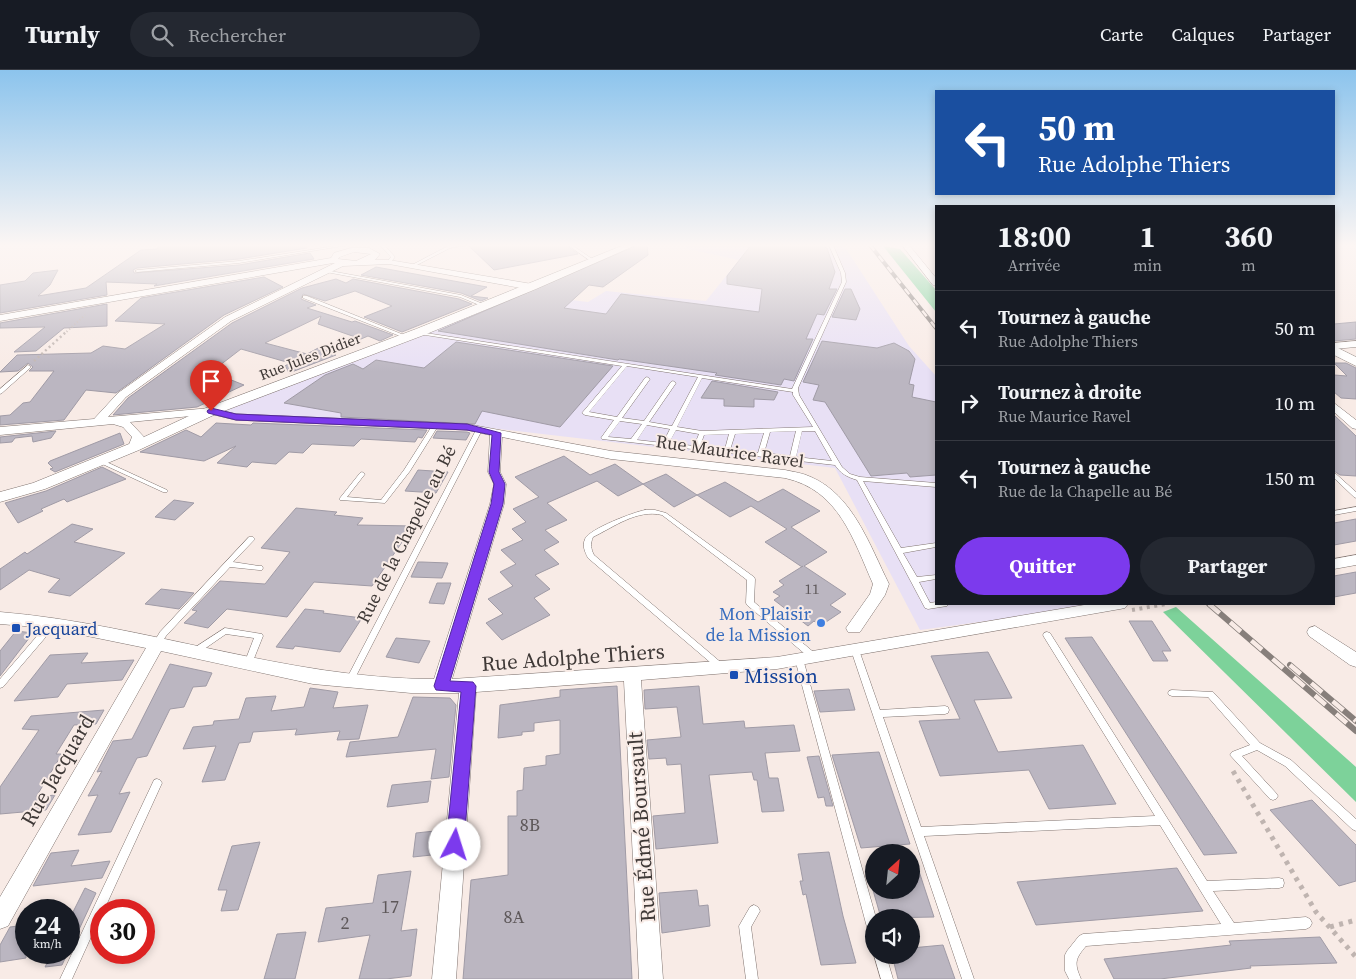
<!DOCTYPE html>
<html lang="fr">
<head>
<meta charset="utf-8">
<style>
  body { margin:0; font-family:"Source Serif 4",serif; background:#242831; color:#f1f3f6; height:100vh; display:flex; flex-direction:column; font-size:19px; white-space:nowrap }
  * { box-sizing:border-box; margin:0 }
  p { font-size:16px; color:#9ea1a6 }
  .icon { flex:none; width:28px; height:28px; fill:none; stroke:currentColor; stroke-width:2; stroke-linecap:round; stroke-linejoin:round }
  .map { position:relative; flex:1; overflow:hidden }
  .panel { position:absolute; left:935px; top:135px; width:400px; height:400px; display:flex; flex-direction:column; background:#171b24; border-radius:0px; box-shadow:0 2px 8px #0003 }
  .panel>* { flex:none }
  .hud { position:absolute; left:935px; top:20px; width:400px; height:105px; border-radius:0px; box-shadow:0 2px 8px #0003; background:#1a4fa0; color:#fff; overflow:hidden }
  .needle { width:32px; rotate:27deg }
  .fabs { position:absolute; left:865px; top:774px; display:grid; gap:10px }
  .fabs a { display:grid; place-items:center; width:55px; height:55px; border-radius:50%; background:#171b24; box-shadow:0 2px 8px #0003; font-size:25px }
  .speed { position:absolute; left:15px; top:829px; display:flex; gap:10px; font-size:25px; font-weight:700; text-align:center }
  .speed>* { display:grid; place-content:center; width:65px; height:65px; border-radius:50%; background:#171b24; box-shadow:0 2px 8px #0003; line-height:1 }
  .speed small { font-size:12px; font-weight:400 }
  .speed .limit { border:8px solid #d22; background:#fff; color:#111 }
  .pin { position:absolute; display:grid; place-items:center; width:42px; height:42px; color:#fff; margin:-51px -21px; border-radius:50% 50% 50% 0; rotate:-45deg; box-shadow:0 0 5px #0007 }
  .pin .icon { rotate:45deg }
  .me { position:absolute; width:55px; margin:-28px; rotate:5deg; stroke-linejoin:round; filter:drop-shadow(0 0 4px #0008) }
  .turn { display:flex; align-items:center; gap:18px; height:105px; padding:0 20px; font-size:22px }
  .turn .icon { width:65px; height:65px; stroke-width:2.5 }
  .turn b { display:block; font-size:35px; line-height:42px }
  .eta { display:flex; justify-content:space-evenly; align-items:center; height:85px; text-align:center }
  .eta b { font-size:30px; font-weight:700; line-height:35px }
  .action { display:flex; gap:10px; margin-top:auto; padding:10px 20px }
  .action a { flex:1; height:58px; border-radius:30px; background:#7c3aed; color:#fff; font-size:20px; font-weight:700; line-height:58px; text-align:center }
  .action a+a { background:#242831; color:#f1f3f6 }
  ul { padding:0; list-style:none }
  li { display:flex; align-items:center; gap:15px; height:75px; padding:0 20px; border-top:1px solid #363941 }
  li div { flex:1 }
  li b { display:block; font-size:19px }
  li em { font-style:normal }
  header { display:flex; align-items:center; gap:30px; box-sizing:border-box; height:70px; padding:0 25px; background:#171b24; border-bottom:1px solid #363941 }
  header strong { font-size:24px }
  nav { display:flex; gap:28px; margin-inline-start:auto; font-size:18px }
  .search { width:350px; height:45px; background:#242831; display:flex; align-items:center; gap:12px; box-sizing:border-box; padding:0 18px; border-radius:28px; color:#9ea1a6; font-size:19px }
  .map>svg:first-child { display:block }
  .industrial { fill:#e8e0f5 }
  .forest { fill:#7dd29a }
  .building { fill:#bbb6c1; stroke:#a09ba6 }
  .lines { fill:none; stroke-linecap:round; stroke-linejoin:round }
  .service-casing { stroke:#807470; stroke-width:1 }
  .minor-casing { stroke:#807470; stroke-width:1 }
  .tertiary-casing { stroke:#807470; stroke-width:1 }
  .path-far3 { stroke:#bfb4b0; stroke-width:2; stroke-dasharray:1 2.5; stroke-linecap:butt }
  .path-far2 { stroke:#bfb4b0; stroke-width:2.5; stroke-dasharray:2 3; stroke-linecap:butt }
  .path-far1 { stroke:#bfb4b0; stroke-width:4; stroke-dasharray:3 4.5; stroke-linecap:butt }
  .path { stroke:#bfb4b0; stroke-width:5; stroke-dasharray:4 5.5; stroke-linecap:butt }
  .service { fill:#fff; fill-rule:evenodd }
  .minor { fill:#fff; fill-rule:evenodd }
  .tertiary { fill:#fff; fill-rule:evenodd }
  .rail-far1-casing { stroke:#877f7b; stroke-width:4 }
  .rail-casing { stroke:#877f7b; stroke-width:6 }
  .rail-far1 { stroke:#f8ebe6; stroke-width:2.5; stroke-dasharray:7; stroke-linecap:butt }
  .rail { stroke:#f8ebe6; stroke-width:4.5; stroke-dasharray:14; stroke-linecap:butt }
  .route { fill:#7c3aed; stroke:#51269a }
  .shop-dot { fill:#3f7fe0; stroke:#f8ebe6; stroke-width:2 }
  .transit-dot { fill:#1a4fb4; stroke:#f8ebe6; stroke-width:2 }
  .labels { text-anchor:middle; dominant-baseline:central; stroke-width:4; stroke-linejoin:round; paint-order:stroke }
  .far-street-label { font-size:15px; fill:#3f3937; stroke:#f8ebe6 }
  .number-label { font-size:15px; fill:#5e585a }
  .street-label { font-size:18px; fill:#3f3937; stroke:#f8ebe6 }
  .shop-label { font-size:18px; fill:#366cbe; stroke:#f8ebe6; text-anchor:end }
  .transit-label { font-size:18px; fill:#164399; stroke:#f8ebe6; text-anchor:start }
  .near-number-label { font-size:18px; fill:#5e585a }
  .near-street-label { font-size:21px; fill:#3f3937; stroke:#f8ebe6 }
  .near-transit-label { font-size:21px; fill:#164399; stroke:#f8ebe6; text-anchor:start }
</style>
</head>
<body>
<header>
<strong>Turnly</strong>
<div class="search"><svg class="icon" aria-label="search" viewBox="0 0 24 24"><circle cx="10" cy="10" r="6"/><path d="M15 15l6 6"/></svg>Rechercher</div>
<nav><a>Carte</a><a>Calques</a><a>Partager</a></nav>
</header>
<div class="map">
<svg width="1356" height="909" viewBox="0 0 1356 909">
  <rect width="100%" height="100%" fill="#f8ebe6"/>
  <!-- industrial -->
  <path class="industrial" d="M687,175H837L845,177L909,276L936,306V534H1111L920,560L835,398L473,356L204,345L521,224L588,232L606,221L706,231L739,190L683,178Z"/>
  <!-- forest -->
  <path class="forest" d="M883,176L900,179L936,220V242Z
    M1176,537L1356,697V732L1163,542Z"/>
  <!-- building -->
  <path class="building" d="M160,175H305L307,178L239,189L137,198L133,200L134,203L239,195L310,183L314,189L154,216L157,214L106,212L107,225L0,243V215L25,211L33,203L58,200L50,215L38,226L86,218L141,180L157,179Z
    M468,175H566L578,184L494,200Z
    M638,175H647L648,185L603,217L589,215L564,238L606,244L621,224L759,242L762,219L727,214V206L751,175H818L827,178L835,202L829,219H837L824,245L817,244L806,269H813L794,311L784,309L781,315L715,305L717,303L619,289L618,290L438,261Z
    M376,197L487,217L471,226L488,228L481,231L461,223L361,205Z
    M264,207L283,217L224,245L116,323L86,320L64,350L0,355V346L10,345L23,333L30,332L54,301H29L33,297L28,293L18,301L0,302L17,285L91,283L103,276L125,279L165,254L115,251L141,228Z
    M336,209L346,213L353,209L459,229L472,234L402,262L364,247L392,236L355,221L325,231L303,224L301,229L316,235L307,238L352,252L355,251L393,265L380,271L368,266L361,269L318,254L321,246L265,273L307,284L320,277L336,285L289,303L285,296L290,293L241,279L211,302L244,315L197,337L113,345L128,328L232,253L302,218Z
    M845,219H851L860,239L856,250L832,247Z
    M107,234V256L64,258L36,281L14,282L45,257L0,258V253Z
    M1356,252V269L1334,271V254Z
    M822,271L877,278L894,273L909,281L915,289L909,314L914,315L912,327L936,332V405L910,407L907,403L871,406L825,332L813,330L819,315L803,312Z
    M456,272L613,296L560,357L482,341L475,354L341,347V343L284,333L325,305L353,294L363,299L376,290L424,298Z
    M1334,293H1346L1356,298V329L1341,328L1334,322V305L1347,306Z
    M712,311L778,322L774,330L754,329V337L724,336V329L701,328Z
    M1334,345L1356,366V406L1340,405L1334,401Z
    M216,353L251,355L253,353L427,360L422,368L418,367L415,372L361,369L354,376L312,374L303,383L289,382L276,394L252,392L247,397L217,393L236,376L204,391L140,382L186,360L201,367Z
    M56,361L51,368L33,372L32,366L15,368L12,372L0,373V367Z
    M437,361L467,362L470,363L466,370L433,368Z
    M120,363L124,374L55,402L50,399L53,398L48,393L50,391Z
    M564,386L590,405L615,394L643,414L618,426L597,411L547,433L567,450L545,460L559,472L544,480L559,494L535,505L550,519L534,528L550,545L502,570L486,553L503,544L488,529L513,516L500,502L516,494L501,480L523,470L512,459L526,452L513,439L539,427L515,407Z
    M102,397L126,409L67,432L64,429L41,439L43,441L18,453L5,433L46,421Z
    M418,400L448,402L436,423L405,421Z
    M666,404L682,415L697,425L674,437L643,414Z
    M725,412L758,432L783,419L820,441L791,457L827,482L804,496L846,524L830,535L841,542L820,556L814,551L808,556L774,530L780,526L773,522L784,515L779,511L803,496L802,497L765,472L787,459L751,436L730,447L697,425Z
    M174,430L194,433L175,450L155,447Z
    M296,438L337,442L334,445L363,448L357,455L413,456L372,516L314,512L287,547L227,539L208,558L184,553L197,541L192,540L220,511L265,514L290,482L261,478Z
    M1356,449V471L1334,475V453Z
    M72,454L93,459L74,472L125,483L70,526L48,522L60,509L29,500L0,520V499L25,482L27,484Z
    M418,492H422L448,493L442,508L411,507Z
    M1356,502V523L1334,527V506Z
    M437,513H451L444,534L429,533Z
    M161,519L194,523L179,539L145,534Z
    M305,539L324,541L323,543L362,548L340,582L295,576L293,579L276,577Z
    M1129,551H1152L1171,581H1162L1168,591H1153Z
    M16,561L33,563L0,606V581Z
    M1092,567L1237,783L1204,785L1065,568Z
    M396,568L430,571L419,593L386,587Z
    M988,582L1012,628L974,630L998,682L1083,675L1116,734L1049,739L1029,700L940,706L919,651L960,649L931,586Z
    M88,583L81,593L134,590L122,610L67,614L58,627L14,631L50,585Z
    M170,594L212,603L206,616L193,617L184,637L170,639L147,686L137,688L119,724L130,722L111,762L78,765L98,725L88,726L102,701L97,702L113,671L132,669Z
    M617,616L632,909H463L471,810L508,805V746H517V721L523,720L524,698L546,695V686L560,684V650L534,653V661L522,662V665L498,668L500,635L560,627V620Z
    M699,616L703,654L744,651L745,658L794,655L800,681L765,683L769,708H778L784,741L762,742L757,710H754L752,702L709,705L718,773L656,779L653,746L685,743L681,694L667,695L666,688L649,689L647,670L681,667L677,637L645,639L644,620Z
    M310,618L338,622L333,638L368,635L359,669L337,670L340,661L295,665L297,659L253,662L250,672L239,673L225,710L202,712L216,676L183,679L193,657L213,655L214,651L239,649L246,628L276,626L271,641L304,637Z
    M849,619L855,640L820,642L814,621Z
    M413,627L450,628L456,635L449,707L431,709L436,679L346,687L350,672L398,667Z
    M104,640L96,654L74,655L56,684H62L36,727L55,725L46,740L0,744V717L39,660L22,659L31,646Z
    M879,682L910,774L861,778L832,685Z
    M819,686L833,736H826L824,727L818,728L807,687Z
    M431,711L428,732L387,737L392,715Z
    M1312,730L1356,775V811L1339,816L1270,740Z
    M444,760L441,784L413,787L416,763Z
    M260,772L238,840L221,841L227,820H218L232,776Z
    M79,780L71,796L110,791L102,808L33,816L51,783Z
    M829,782L843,846L856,893L821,895L806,824L803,825L800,811H803L798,784Z
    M914,786L934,847L881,848L873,820H911V787Z
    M1177,798L1203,841L1036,855L1017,812Z
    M411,801L401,861L417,859L411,906L386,909H359L370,865L318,872L326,838L373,833L378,805Z
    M85,818L96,823L69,881V850Z
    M697,820L699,836L708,835L710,856L662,863L659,823Z
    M26,855V888L0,892V875L10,857Z
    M306,862L295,909H264L277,864Z
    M1320,867L1337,893L1250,896L1251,898L1160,909H1114L1104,889L1231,875L1229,871Z
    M943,875L955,909H898L892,885H911V878Z
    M53,882H68L62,895L45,897Z"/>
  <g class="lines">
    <defs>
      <path id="service" d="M342,175H348L239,193L137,202L135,201L137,200L239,191Z
        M380,175H384L395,187L390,193L387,192L391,187Z
        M459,175H466L450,178L413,197L410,196L448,176Z
        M568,175H572L595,191L592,192Z
        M829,175H833L845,203L846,212L798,318L799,325L842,397L850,404L860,407L936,413V417L863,411L901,478L936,473V477L903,483L917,507L936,505V509L919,512L930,533L936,532V534H948L947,536L928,539L925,538L857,410C847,407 840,403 835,395L602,369L601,368L614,350L585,345L582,343L622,296L419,264L417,263L419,262L792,319L842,212L841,203ZM627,296L698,307L672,356L649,352L676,313L673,311L671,312L644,351L622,348L650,309L647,307L645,308L617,347L589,342ZM702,308L793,322V325L813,357L702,361L677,357ZM620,351L642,354L631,369L608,367ZM647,355L670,359L663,373L637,370ZM676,360L699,364L694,376L669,373ZM796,361L790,386L764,383L770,362ZM802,361H815L832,391L796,387ZM764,363L758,383L730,380L735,364ZM729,364L725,379L700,376L704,365Z
        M325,200L461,225L488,236L484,237L460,227L326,202L324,201Z
        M303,226H307L409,267L405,268L303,228Z
        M28,295L31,297L30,298L2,323L0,324V319Z
        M435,354L438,356L410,401L385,433L340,430L339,429L340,428L360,403L362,402L365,404L347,427L381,430L404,400L432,356Z
        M479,358L482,360L354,610L353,612L350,613L347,612L346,610L476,360Z
        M100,389L167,420L168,421L167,422H163L98,392L97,391Z
        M1334,403L1336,404L1356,422V428L1354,427L1334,408Z
        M1356,437V441L1334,445V441Z
        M645,440H655L666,443L754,507L755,509L754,532L817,585L818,587L817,589L814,590L811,589L747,535L746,533L747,510L662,445C637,439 614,457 593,467C590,474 591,479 594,485L724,595L725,597L724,599L721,600L718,599L588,488C585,482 582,476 585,469C589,459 634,442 645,440Z
        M249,467H253L255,469L233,492L259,496H262L263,498L262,500H259L230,497L166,566L159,577L156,578L153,577L152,575L160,562Z
        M53,550L56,551L57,553L56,555L3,617L0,618V609L50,551Z
        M225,558L262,564L263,566L251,596L248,597L245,596L244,594L254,568L226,564L197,584L194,585L191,584L190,582L191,580Z
        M1047,562L1050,563L1207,811L1279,808L1283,809L1284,813L1283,817L1279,818L1213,821L1234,853L1306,847L1310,849L1312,853L1310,857L1306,859L1086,876C1075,889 1074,893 1081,909H1069L1065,901V885L1067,881L1079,866L1083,864L1221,854L1160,755L924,766L974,909H962L851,580L852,578L855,577L858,578L859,580L880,640L945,636L948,637L949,640L948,643L945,644L883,647L921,757L1155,746L1044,567L1043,565L1044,563Z
        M799,586L802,587L803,589L876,848H874V867L870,865L868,861L795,589L796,587Z
        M1172,620L1213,622L1260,673L1291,690L1356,749V761L1352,759L1285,696L1257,680L1242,686L1276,723L1278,726L1276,729L1273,730L1270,729L1230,685L1232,682L1250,675L1208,627L1172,626L1169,625L1168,623L1169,621Z
        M157,709L160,710L162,713L104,840H101V845L72,909H60L154,710Z
        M754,835L758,837L760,841L751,857L758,909H746L739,856L750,837Z
        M874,885H886L893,909H881Z"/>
      <path id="minor" d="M902,175H909L936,208V215H933Z
        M351,178H369L380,184L375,190H389L532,214L536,217L532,220L389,194L343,196L231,251L126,327L108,347L211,338L236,344L467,354L611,381L785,400C794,402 803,403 811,407C853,425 870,476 889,514L885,525L860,562H848L846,558L870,524L873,514C853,469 839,420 785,408L611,389L502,367L500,402L506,414L504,434L452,609L777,587L1090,534H1128L1125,538L1120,539L777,599L641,610L663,909H639L624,611L476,622L456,909H432L459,623H411L313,614L161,581L8,856L0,859V827L146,578L48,558L0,554V542C146,554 286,609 434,609L490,434L494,414L488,402L490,365L467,360L236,350L211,344L130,352L144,367L138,380L134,381L128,377L132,367L123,357L113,354L0,365V357L94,349L118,323L225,247L335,193H333L0,251V245L331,188L334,183ZM354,182L371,184L356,191L338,189L340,187Z
        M1356,271V277L1334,279V273Z
        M1334,333L1356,350V359L1352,358L1334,342Z
        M1356,485V495L1334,499V489Z
        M1315,556L1356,582V597L1350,595L1309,566L1307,562L1309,558Z"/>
      <path id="tertiary" d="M624,175H636L536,219L424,265L216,344L139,380L45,419L0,432V422L33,413L129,374L206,338L416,259Z
        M1334,276L1356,287V296L1334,285Z"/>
    </defs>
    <!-- service casing -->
    <use href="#service" class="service-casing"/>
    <!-- minor casing -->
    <use href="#minor" class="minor-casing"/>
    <!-- tertiary casing -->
    <use href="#tertiary" class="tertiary-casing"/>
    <!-- path-far3 -->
    <path class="path-far3" d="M64,264L85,245"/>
    <!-- path-far2 -->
    <path class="path-far2" d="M34,291L66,262"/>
    <!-- path-far1 -->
    <path class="path-far1" d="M1132,540L1166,534"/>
    <!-- path -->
    <path class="path" d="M1233,701L1316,842L1356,887
      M1330,857L1356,850"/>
    <!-- service -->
    <use href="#service" class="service"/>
    <!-- minor -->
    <use href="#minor" class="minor"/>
    <!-- tertiary -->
    <use href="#tertiary" class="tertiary"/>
    <defs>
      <path id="rail-far1" d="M870,175L936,258"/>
      <path id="rail" d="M1209,534L1356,661
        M1290,595L1356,651"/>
    </defs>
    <!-- rail-far1 casing -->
    <use href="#rail-far1" class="rail-far1-casing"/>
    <!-- rail casing -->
    <use href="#rail" class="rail-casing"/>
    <!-- rail-far1 -->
    <use href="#rail-far1" class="rail-far1"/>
    <!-- rail -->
    <use href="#rail" class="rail"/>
  </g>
  <!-- sky -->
  <linearGradient id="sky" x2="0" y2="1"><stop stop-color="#8cc4ed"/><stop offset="0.58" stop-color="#fcf6f4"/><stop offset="1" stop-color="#fcf6f4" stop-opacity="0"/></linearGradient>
  <rect width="1356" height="302" fill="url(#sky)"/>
  <!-- route -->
  <path class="route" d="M211,338L236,344L467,354L501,363L499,402L505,414L503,434L450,611L473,612L476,616L464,775L461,781L455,783L449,781L446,775L461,622L436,620L434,616L491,434L494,414L489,402L492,365L467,360L236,350L208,343L207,341Z"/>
  <!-- markers -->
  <circle class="shop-dot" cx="821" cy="553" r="5"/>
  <g class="transit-dot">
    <rect x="11" y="553" width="10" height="10" rx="2.5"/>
    <rect x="729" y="600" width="10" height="10" rx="2.5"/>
  </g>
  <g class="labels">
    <!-- far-street labels -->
    <g class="far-street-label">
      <text transform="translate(310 286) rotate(-21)">Rue Jules Didier</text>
    </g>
    <!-- number labels -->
    <g class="number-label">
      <text x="812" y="518">11</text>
    </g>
    <!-- street labels -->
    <g class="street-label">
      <text transform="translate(730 381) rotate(8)">Rue Maurice Ravel</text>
      <text transform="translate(406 464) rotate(-63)">Rue de la Chapelle au Bé</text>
    </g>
    <!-- shop labels -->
    <g class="shop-label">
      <text x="811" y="543">Mon Plaisir<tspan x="811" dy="21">de la Mission</tspan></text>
    </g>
    <!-- transit labels -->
    <g class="transit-label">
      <text x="26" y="558">Jacquard</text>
    </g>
    <!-- near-number labels -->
    <g class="near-number-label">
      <text x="530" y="754">8B</text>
      <text x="390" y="836">17</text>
      <text x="514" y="846">8A</text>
      <text x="345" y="852">2</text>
    </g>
    <!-- near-street labels -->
    <g class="near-street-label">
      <text transform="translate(573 587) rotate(-4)">Rue Adolphe Thiers</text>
      <text transform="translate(57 700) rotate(-60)">Rue Jacquard</text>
      <text transform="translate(641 757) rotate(-94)">Rue Édmé Boursault</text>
    </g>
    <!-- near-transit labels -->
    <g class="near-transit-label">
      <text x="744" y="605">Mission</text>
    </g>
  </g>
</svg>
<div class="fabs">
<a><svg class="needle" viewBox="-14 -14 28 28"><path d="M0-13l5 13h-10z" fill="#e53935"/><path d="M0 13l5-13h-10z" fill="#9ea1a6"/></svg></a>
<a><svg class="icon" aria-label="sound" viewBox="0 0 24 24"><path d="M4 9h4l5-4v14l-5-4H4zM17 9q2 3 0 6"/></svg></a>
</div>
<div class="speed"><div>24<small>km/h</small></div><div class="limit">30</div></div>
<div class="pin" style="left:211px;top:341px;background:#d93025"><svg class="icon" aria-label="arrive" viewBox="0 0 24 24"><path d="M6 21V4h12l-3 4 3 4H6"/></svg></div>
<svg class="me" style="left:455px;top:775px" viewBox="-20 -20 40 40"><circle r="19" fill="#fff"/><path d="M0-13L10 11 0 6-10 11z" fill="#7c3aed"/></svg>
<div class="hud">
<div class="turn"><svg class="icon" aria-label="left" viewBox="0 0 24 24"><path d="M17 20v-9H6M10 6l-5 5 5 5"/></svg><div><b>50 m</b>Rue Adolphe Thiers</div></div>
</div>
<section class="panel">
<div class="eta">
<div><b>18:00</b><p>Arrivée</p></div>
<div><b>1</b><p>min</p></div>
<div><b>360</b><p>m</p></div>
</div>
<ul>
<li><svg class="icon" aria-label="left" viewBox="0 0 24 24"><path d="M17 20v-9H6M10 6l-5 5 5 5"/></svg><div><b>Tournez à gauche</b><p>Rue Adolphe Thiers</p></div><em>50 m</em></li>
<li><svg class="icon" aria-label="right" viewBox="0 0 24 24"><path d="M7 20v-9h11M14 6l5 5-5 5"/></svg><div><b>Tournez à droite</b><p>Rue Maurice Ravel</p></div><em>10 m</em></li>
<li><svg class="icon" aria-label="left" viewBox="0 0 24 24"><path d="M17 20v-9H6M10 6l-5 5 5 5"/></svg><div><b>Tournez à gauche</b><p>Rue de la Chapelle au Bé</p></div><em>150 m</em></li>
</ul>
<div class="action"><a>Quitter</a><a>Partager</a></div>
</section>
</div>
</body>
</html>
